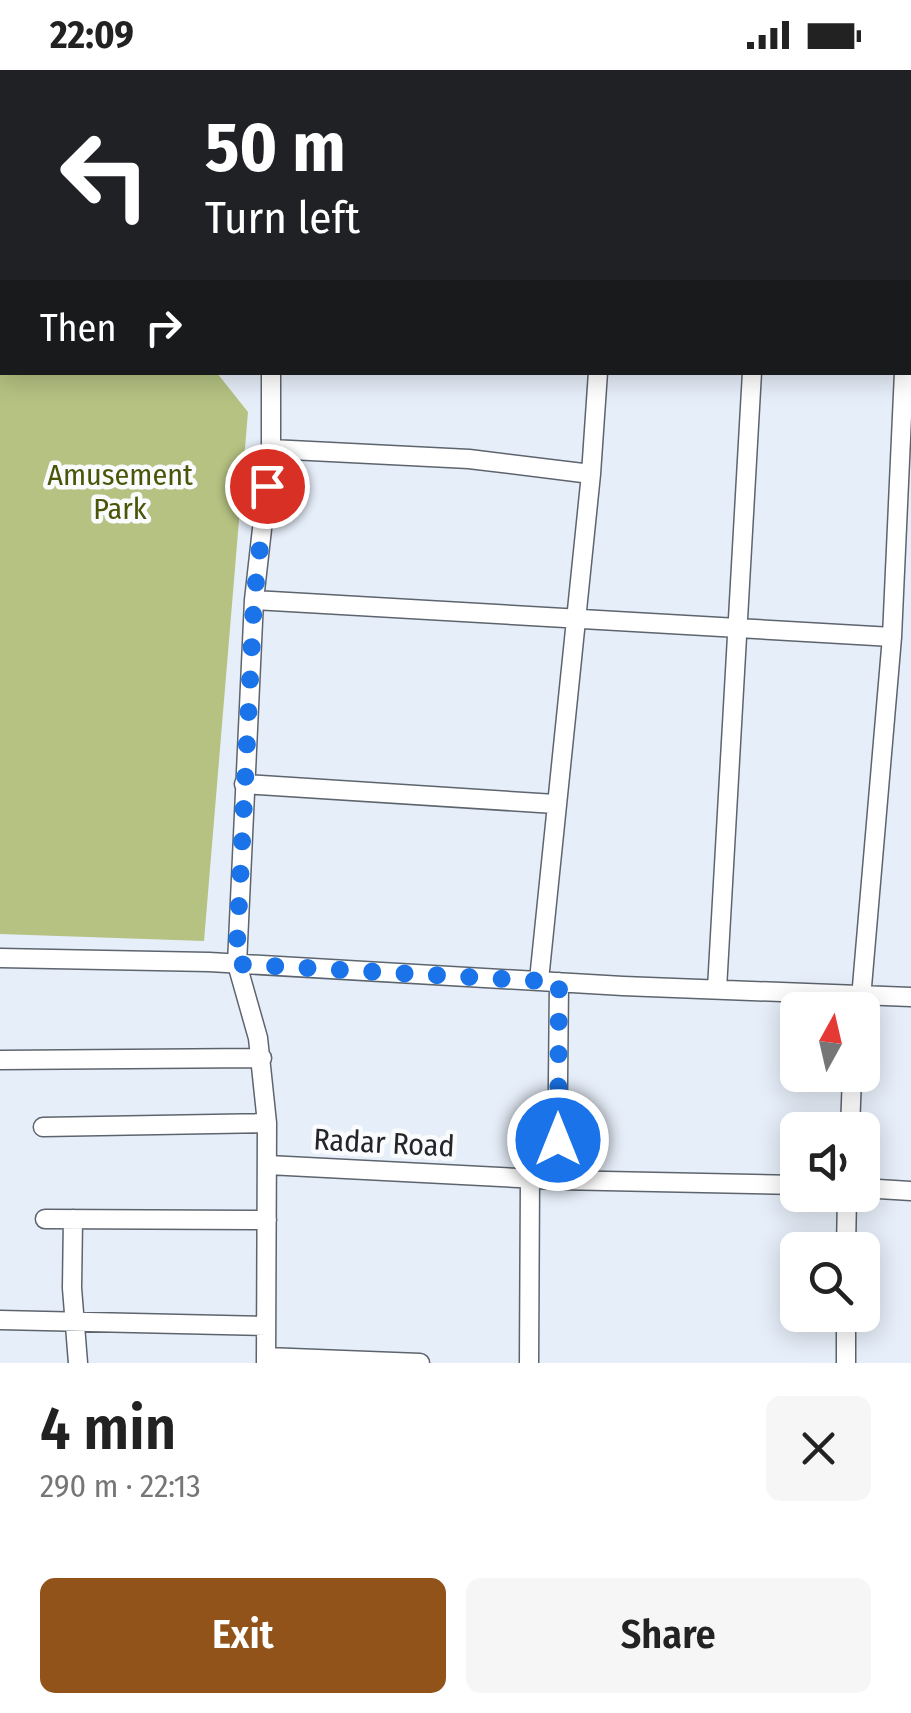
<!DOCTYPE html>
<html lang="en">
<head>
<meta charset="utf-8">
<style>
  body { margin:0; font-family:"Fira Sans Condensed",sans-serif; background:#f6f6f6; color:#222; height:100vh; display:flex; flex-direction:column; font-size:38px; white-space:nowrap }
  * { box-sizing:border-box; margin:0 }
  p { font-size:32px; color:#767676 }
  .icon { flex:none; width:55px; height:55px; fill:none; stroke:currentColor; stroke-width:2; stroke-linecap:round; stroke-linejoin:round }
  .map { position:relative; height:1293px; overflow:hidden }
  .side { display:flex; flex-direction:column; background:#fff; flex:1 }
  .side>* { flex:none }
  .banner { position:absolute; left:0px; top:0px; width:912px; height:305px; box-shadow:0 5px 25px #0003; background:#202124; color:#fff; overflow:hidden }
  .needle { width:65px; rotate:8deg }
  .buttons { position:absolute; left:780px; top:922px; display:grid; gap:20px }
  .buttons a { display:grid; place-items:center; width:100px; height:100px; border-radius:15px; background:#fff; box-shadow:0 5px 25px #0003; font-size:50px }
  .pin { position:absolute; display:grid; place-items:center; width:85px; height:85px; color:#fff; margin:-42px; border:5px solid #fff; border-radius:50%; box-shadow:0 2px 10px #0007 }
  .me { position:absolute; width:110px; margin:-55px; rotate:0deg; stroke-linejoin:round; filter:drop-shadow(0 0 8px #0008) }
  .turn { display:flex; align-items:center; gap:35px; height:210px; padding:0 40px; font-size:45px }
  .turn .icon { width:130px; height:130px; stroke-width:2.5 }
  .turn b { display:block; font-size:70px; line-height:85px }
  .then { display:flex; align-items:center; height:95px; padding:0 40px; background:#0003; gap:20px; font-size:38px }
  .round { display:grid; place-items:center; flex:none; width:105px; height:105px; border-radius:15px; background:#f6f6f6 }
  .headline { display:flex; align-items:center; justify-content:space-between; height:170px; padding:0 40px }
  h1 { font-size:60px; font-weight:600; line-height:75px }
  .button { display:flex; gap:20px; margin-top:auto; padding:20px 40px }
  .button a { flex:1; height:115px; border-radius:15px; background:#92531a; color:#fff; font-size:40px; font-weight:600; line-height:115px; text-align:center }
  .button a+a { background:#f6f6f6; color:#222 }
  .status { display:flex; justify-content:space-between; align-items:center; height:70px; padding:0 50px; background:#fff; direction:ltr }
  .status svg { height:28px; fill:currentColor }
  .map>svg:first-child { display:block }
  .green { fill:#b5c282 }
  .lines { fill:none; stroke-linecap:round; stroke-linejoin:round }
  .street-casing { stroke:#5d646d; stroke-width:21 }
  .secondary-casing { stroke:#5d646d; stroke-width:29 }
  .street { stroke:#fff; stroke-width:18 }
  .secondary { stroke:#f9d5d5; stroke-width:25 }
  .route { stroke:#1a73e8; stroke-width:18; stroke-dasharray:0 32.4 }
  .labels { text-anchor:middle; dominant-baseline:central; stroke-width:9; stroke-linejoin:round; paint-order:stroke }
  .park-label { font-size:30px; fill:#4a5507; stroke:#f9fbfd }
  .street-label { font-size:30px; fill:#232529; stroke:#f9fbfd }
</style>
</head>
<body>
<div class="status"><b>22:09</b><svg viewBox="0 0 49 12"><path d="M0 12V9h3v3zM5 12V6h3v6zM10 12V3h3v9zM15 12V0h3v12zM26 1h20v11H26zM47 4h2v5h-2z"/></svg></div>
<div class="map">
<svg width="911" height="1293" viewBox="0 0 911 1293">
  <rect width="100%" height="100%" fill="#e6eef9"/>
  <!-- green -->
  <path class="green" d="M0,303H217L248,342L204,871L0,864Z"/>
  <g class="lines">
    <defs>
      <path id="street" d="M236,2L237,0
        M360,2V0
        M271,379L469,389L591,404
        M254,530L892,567
        M244,714L555,734
        M0,888L209,892L623,916L911,927
        M539,910L591,404L598,302
        M717,919L752,302
        M860,940L892,567L904,302
        M0,990L262,988
        M43,1057L267,1053
        M850,1060L852,1005
        M268,1095L557,1110L798,1115
        M557,1110L559,912
        M862,1118L911,1121
        M45,1149L267,1150
        M73,1149L72,1218L78,1293
        M846,1180L847,1125
        M0,1250L266,1256
        M266,1287L420,1293
        M266,1293L267,1053L258,968L237,894L254,530L271,379V302
        M529,1293L530,1108
        M846,1293V1245"/>
      <path id="secondary" d="M910,193H911
        M910,211H911
        M0,263L2,262
        M0,289H2"/>
    </defs>
    <!-- street casing -->
    <use href="#street" class="street-casing"/>
    <!-- secondary casing -->
    <use href="#secondary" class="secondary-casing"/>
    <!-- street -->
    <use href="#street" class="street"/>
    <!-- secondary -->
    <use href="#secondary" class="secondary"/>
  </g>
  <g class="lines">
    <!-- route -->
    <path class="route" d="M267,416L254,530L236,894L559,912L558,1070"/>
  </g>
  <g class="labels">
    <!-- park labels -->
    <g class="park-label">
      <text x="120" y="405">Amusement<tspan x="120" dy="34">Park</tspan></text>
    </g>
    <!-- street labels -->
    <g class="street-label">
      <text transform="translate(384 1073) rotate(3)">Radar Road</text>
    </g>
  </g>
</svg>
<div class="buttons">
<a><svg class="needle" viewBox="-14 -14 28 28"><path d="M0-13l5 13h-10z" fill="#e53935"/><path d="M0 13l5-13h-10z" fill="#767676"/></svg></a>
<a><svg class="icon" aria-label="sound" viewBox="0 0 24 24"><path d="M4 9h4l5-4v14l-5-4H4zM17 9q2 3 0 6"/></svg></a>
<a><svg class="icon" aria-label="search" viewBox="0 0 24 24"><circle cx="10" cy="10" r="6"/><path d="M15 15l6 6"/></svg></a>
</div>
<div class="pin" style="left:267px;top:416px;background:#d93025"><svg class="icon" aria-label="arrive" viewBox="0 0 24 24"><path d="M6 21V4h12l-3 4 3 4H6"/></svg></div>
<svg class="me" style="left:558px;top:1070px" viewBox="-20 -20 40 40"><circle r="17" fill="#1a73e8" stroke="#fff" stroke-width="3"/><path d="M0-11L8 9 0 5-8 9z" fill="#fff"/></svg>
<div class="banner">
<div class="turn"><svg class="icon" aria-label="left" viewBox="0 0 24 24"><path d="M17 20v-9H6M10 6l-5 5 5 5"/></svg><div><b>50 m</b>Turn left</div></div>
<div class="then">Then<svg class="icon" aria-label="right" viewBox="0 0 24 24"><path d="M7 20v-9h11M14 6l5 5-5 5"/></svg></div>
</div>
</div>
<section class="side">
<div class="headline"><div><h1>4 min</h1><p>290 m · 22:13</p></div><a class="round"><svg class="icon" aria-label="close" viewBox="0 0 24 24"><path d="M6 6l12 12M18 6L6 18"/></svg></a></div>
<div class="button"><a>Exit</a><a>Share</a></div>
</section>
</body>
</html>
